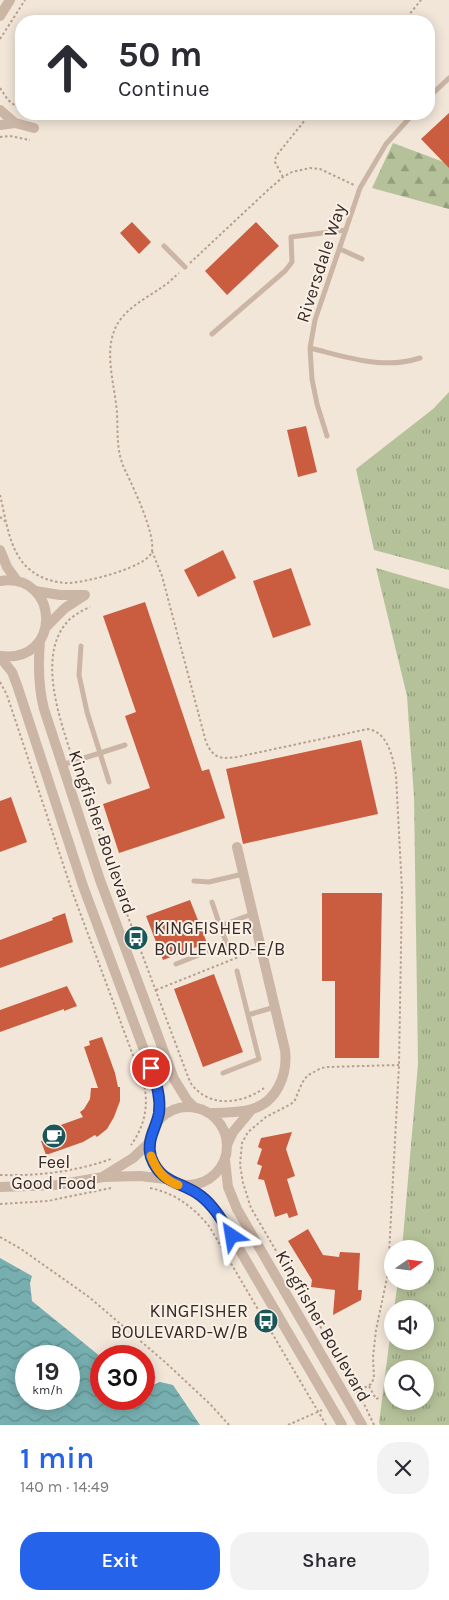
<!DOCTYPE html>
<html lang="en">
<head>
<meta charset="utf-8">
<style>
  body { margin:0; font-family:Karla,sans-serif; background:#f2f2f3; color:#2b2b33; height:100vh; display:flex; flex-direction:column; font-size:19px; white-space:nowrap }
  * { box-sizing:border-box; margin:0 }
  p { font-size:16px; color:#7c7c81 }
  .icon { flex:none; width:28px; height:28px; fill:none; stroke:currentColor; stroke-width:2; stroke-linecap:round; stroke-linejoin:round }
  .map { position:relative; height:1425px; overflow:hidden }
  .sheet { display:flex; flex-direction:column; background:#fff; flex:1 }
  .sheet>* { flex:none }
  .banner { position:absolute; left:15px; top:15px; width:420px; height:105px; border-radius:20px; box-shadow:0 2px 12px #0003; background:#fff; color:#2b2b33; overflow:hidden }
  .needle { width:32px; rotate:76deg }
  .tools { position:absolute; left:384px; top:1240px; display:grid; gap:10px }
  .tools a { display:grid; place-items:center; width:50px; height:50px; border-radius:50%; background:#fff; box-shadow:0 2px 12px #0003; font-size:25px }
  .speed { position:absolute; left:15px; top:1345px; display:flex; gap:10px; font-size:25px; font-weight:700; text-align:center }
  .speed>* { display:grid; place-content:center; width:65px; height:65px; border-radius:50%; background:#fff; box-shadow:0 2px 12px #0003; line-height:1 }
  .speed small { font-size:12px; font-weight:400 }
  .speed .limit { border:8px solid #d22; background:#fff; color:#111 }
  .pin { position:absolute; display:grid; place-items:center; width:42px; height:42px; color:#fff; margin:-21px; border:2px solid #fff; border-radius:50%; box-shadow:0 1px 5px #0007 }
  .me { position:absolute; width:55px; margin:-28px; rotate:327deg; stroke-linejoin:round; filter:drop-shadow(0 0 4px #0008) }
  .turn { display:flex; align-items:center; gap:18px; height:105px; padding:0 20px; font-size:22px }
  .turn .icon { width:65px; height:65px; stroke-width:2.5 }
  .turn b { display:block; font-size:35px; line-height:42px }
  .round { display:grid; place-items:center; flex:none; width:52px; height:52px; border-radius:20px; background:#f2f2f3 }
  .overview { display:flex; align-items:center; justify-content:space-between; height:85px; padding:0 20px }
  h1 { font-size:30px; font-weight:600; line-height:38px; color:#2563eb }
  .cta { display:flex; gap:10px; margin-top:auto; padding:10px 20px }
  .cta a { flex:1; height:58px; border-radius:20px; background:#2563eb; color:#fff; font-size:20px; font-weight:600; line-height:58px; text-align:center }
  .cta a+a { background:#f2f2f3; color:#2b2b33 }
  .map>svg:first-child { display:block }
  .grass { fill:url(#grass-tufts); fill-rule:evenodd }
  .forest { fill:url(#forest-firs) }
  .water { fill:url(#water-waves); fill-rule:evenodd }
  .building { fill:#ca5d3f }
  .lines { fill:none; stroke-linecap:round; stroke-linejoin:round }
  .path { stroke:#b79f8f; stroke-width:2; stroke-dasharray:2.5 2.5; stroke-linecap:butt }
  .service { stroke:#cbb5a5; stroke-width:5 }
  .minor { stroke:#cbb5a5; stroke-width:10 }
  .route-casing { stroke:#184099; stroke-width:12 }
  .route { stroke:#2563eb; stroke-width:9 }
  .slow { stroke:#f59e0b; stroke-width:9 }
  .labels { text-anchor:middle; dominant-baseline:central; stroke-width:4; stroke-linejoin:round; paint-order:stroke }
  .street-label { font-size:18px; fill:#362b27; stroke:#faf0e6 }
  .poi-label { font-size:18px; fill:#362b27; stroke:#faf0e6; text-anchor:start }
</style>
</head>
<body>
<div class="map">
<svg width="449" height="1425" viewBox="0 0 449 1425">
  <defs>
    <pattern id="grass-tufts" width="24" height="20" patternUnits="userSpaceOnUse" patternTransform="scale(1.25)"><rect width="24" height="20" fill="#b5c299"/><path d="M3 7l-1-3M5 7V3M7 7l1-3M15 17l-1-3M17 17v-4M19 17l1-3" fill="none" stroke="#949e7d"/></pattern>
    <pattern id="forest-firs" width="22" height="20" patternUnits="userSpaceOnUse" patternTransform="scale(1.25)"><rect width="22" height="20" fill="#b5c299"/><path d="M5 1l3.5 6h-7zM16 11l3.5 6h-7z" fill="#949e7d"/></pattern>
    <pattern id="water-waves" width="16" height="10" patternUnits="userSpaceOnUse" patternTransform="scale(1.25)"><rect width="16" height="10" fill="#77afb0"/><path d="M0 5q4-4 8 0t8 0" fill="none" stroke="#628f8f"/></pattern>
  </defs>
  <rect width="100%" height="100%" fill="#f2e6d9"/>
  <!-- grass -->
  <path class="grass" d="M449,392V570L374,550L356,469L433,409Z
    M376,568L449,589V1425H380L379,1423L392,1321V1341H425V1309H394L398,1281H425V1249H402L418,1064L414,797L407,696ZM392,1369H425V1401H392Z"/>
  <!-- forest -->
  <path class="forest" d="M393,143L449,164V209L372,188Z"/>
  <!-- water -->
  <path class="water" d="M0,1258L32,1276L30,1283L32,1301L101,1357V1399H144V1389L160,1382L173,1385L200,1425H0ZM26,1356H69V1399H26Z"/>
  <!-- building -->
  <path class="building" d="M449,113V168L421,139Z
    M132,222L151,242L139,254L120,233Z
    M256,222L279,246L227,295L205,271Z
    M306,426L317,472L298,477L287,430Z
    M223,550L236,578L198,597L184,570Z
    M291,568L311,625L273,638L253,581Z
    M145,602L202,771L209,769L225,818L119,853L103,804L150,788L125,716L136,712L103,616Z
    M361,740L378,814L243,844L226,769Z
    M11,797L27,842L0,852V801Z
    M322,893H382L379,1058H335V981H322Z
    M190,900L207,943L163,960L146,916Z
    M65,913L73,942L0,968V940L53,920L52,918Z
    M214,974L243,1052L203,1067L174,989Z
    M67,986L77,1006L64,1011V1009L0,1032V1010Z
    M102,1037L115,1073L118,1087H120V1101L114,1117L107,1129L97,1137L95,1135L83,1142L46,1155L41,1141L47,1139L44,1131L83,1117L80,1112L84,1109L90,1099L91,1088H98L84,1047L90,1045L89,1041Z
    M292,1132L286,1149L295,1176L287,1179L298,1215L289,1218L287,1213L275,1217L264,1180L258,1179L262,1166L257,1164L262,1149L258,1147L261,1138Z
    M308,1229L323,1255L339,1257L340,1252L360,1253L358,1290H362L361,1300L333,1315L335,1290L311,1287L312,1280L288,1241Z"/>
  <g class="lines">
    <!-- path -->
    <path class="path" d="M404,21L421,0
      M0,39L25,0
      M0,88L8,100L21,110
      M29,114L37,117
      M0,137L10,136L30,140
      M283,177L275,162L276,156L310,114
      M190,263L268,190L283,177L292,172L310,168L320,169L354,185
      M0,495C6,519 9,551 28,568C39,578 52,582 66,583C81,584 150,567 152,551C155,533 134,489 126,472C116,453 118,434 117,413C115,384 101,346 120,320C131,305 150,296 165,285C170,282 174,277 179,273
      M0,517L6,522
      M152,551L162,576L206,742C214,759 220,759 237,757L368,729C388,732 393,758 396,775L402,890L399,1065L388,1273L376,1330L373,1357L374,1378L371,1384L355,1393
      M0,682L7,695L72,891L144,1085C149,1107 144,1127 131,1145
      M71,754C59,716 36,652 70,619C76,614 83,610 90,607
      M76,768L118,890L190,1082C207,1108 241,1105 264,1088
      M156,990L251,952
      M0,1175C38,1176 74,1172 111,1159
      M150,1188C175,1193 193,1207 209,1226L326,1425
      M0,1204L48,1201L111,1188
      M0,1237L21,1249L89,1297L165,1362L210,1404L229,1425
      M369,1386L376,1399L379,1398
      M288,1425L322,1410
      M374,1425L358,1391L251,1208L243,1183L240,1165L242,1143L248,1132L266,1117L291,1104L295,1100L302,1083L307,1076L321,1068L328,1067L399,1065"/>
    <!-- service -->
    <path class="service" d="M429,97L449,78
      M164,246L185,267
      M340,249L362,259
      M212,334L285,271L292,262L291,237L346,230
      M310,348C347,357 383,370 420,358
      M327,436L317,404L312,379L310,348L315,320L360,188L386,144L413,114
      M62,765L100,753L87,712L79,675L81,646
      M109,782L100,753L125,745
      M194,881L209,882L243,874
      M212,902L220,926
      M176,964L227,944L220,926L252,914
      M237,971L248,1015L275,1007
      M223,1073L259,1059L248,1015"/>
    <!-- minor -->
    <path class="minor" d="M0,16L10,0
      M0,110L15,123L0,125
      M15,123L34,128
      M0,550L7,567L17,581
      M0,581C60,572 63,664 0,656
      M35,591L60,595H85L65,608L46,627
      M40,641C38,665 38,686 44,709L100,880L174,1079L187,1100L195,1108
      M0,657L12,672L17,685L83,886L157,1085L160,1103L157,1124
      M149 1146a39 39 0 1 1 78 0a39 39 0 1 1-78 0Z
      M209,1113C223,1113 238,1113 252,1109C277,1102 288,1074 285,1050L237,847
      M227,1145L233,1132L252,1109
      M225,1160L228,1187L237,1209L362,1425
      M104,1176L133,1158L149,1143
      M184,1186C202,1195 212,1207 224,1223L342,1425
      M0,1187L57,1185L103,1177L140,1176L166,1179"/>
  </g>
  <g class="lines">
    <defs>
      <path id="route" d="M151,1068C156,1083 161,1096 159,1113C156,1129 146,1140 151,1157C161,1185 182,1181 201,1196C214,1206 223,1222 232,1236"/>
    </defs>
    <!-- route casing -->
    <use href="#route" class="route-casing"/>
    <!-- route -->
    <use href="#route" class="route"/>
    <!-- slow -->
    <path class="slow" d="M151,1156C156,1170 164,1180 178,1185"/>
  </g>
  <!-- icons -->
  <defs>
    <symbol id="bus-disc" viewBox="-11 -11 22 22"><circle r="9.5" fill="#1b5759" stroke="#faf0e6"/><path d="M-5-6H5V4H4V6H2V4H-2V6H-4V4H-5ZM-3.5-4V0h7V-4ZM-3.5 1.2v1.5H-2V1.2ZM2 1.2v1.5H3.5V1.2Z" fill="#fff"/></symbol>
    <symbol id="cafe-disc" viewBox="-11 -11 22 22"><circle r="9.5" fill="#1b5759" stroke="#faf0e6"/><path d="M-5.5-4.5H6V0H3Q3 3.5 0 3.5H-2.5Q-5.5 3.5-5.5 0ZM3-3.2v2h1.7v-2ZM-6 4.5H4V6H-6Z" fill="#fff"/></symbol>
  </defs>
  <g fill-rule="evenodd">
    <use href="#bus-disc" x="122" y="924" width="28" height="28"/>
    <use href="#cafe-disc" x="40" y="1122" width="28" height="28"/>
    <use href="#bus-disc" x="252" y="1307" width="28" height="28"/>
  </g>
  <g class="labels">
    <!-- street labels -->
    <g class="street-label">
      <text transform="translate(321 263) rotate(-72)">Riversdale Way</text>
      <text transform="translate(102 832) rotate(71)">Kingfisher Boulevard</text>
      <text transform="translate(323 1326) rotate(60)">Kingfisher Boulevard</text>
    </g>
    <!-- poi labels -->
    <g class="poi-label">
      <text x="154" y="928">KINGFISHER<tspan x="154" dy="21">BOULEVARD-E/B</tspan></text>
      <text x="54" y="1162" text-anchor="middle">Feel<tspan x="54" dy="21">Good Food</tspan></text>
      <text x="248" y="1311" text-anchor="end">KINGFISHER<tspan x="248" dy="21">BOULEVARD-W/B</tspan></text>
    </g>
  </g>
</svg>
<div class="tools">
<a><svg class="needle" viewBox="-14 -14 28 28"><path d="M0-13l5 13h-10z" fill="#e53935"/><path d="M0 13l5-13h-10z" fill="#7c7c81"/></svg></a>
<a><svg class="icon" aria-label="sound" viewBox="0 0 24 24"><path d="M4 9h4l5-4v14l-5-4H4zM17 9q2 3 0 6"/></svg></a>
<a><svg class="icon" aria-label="search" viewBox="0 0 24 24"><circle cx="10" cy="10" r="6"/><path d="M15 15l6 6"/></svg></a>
</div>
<div class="speed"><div>19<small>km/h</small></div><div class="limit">30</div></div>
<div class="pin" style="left:151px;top:1068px;background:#d93025"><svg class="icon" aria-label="arrive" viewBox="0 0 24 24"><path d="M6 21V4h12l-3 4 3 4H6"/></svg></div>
<svg class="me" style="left:232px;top:1236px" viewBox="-20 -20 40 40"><path d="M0-17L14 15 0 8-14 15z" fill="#2563eb" stroke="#fff" stroke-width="4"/></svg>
<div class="banner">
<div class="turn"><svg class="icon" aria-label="ahead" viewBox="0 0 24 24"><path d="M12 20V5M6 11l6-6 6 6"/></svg><div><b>50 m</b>Continue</div></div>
</div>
</div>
<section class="sheet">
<div class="overview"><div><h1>1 min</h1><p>140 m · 14:49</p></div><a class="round"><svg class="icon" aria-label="close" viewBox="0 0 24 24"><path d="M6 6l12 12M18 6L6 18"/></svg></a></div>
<div class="cta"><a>Exit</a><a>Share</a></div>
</section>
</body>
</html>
